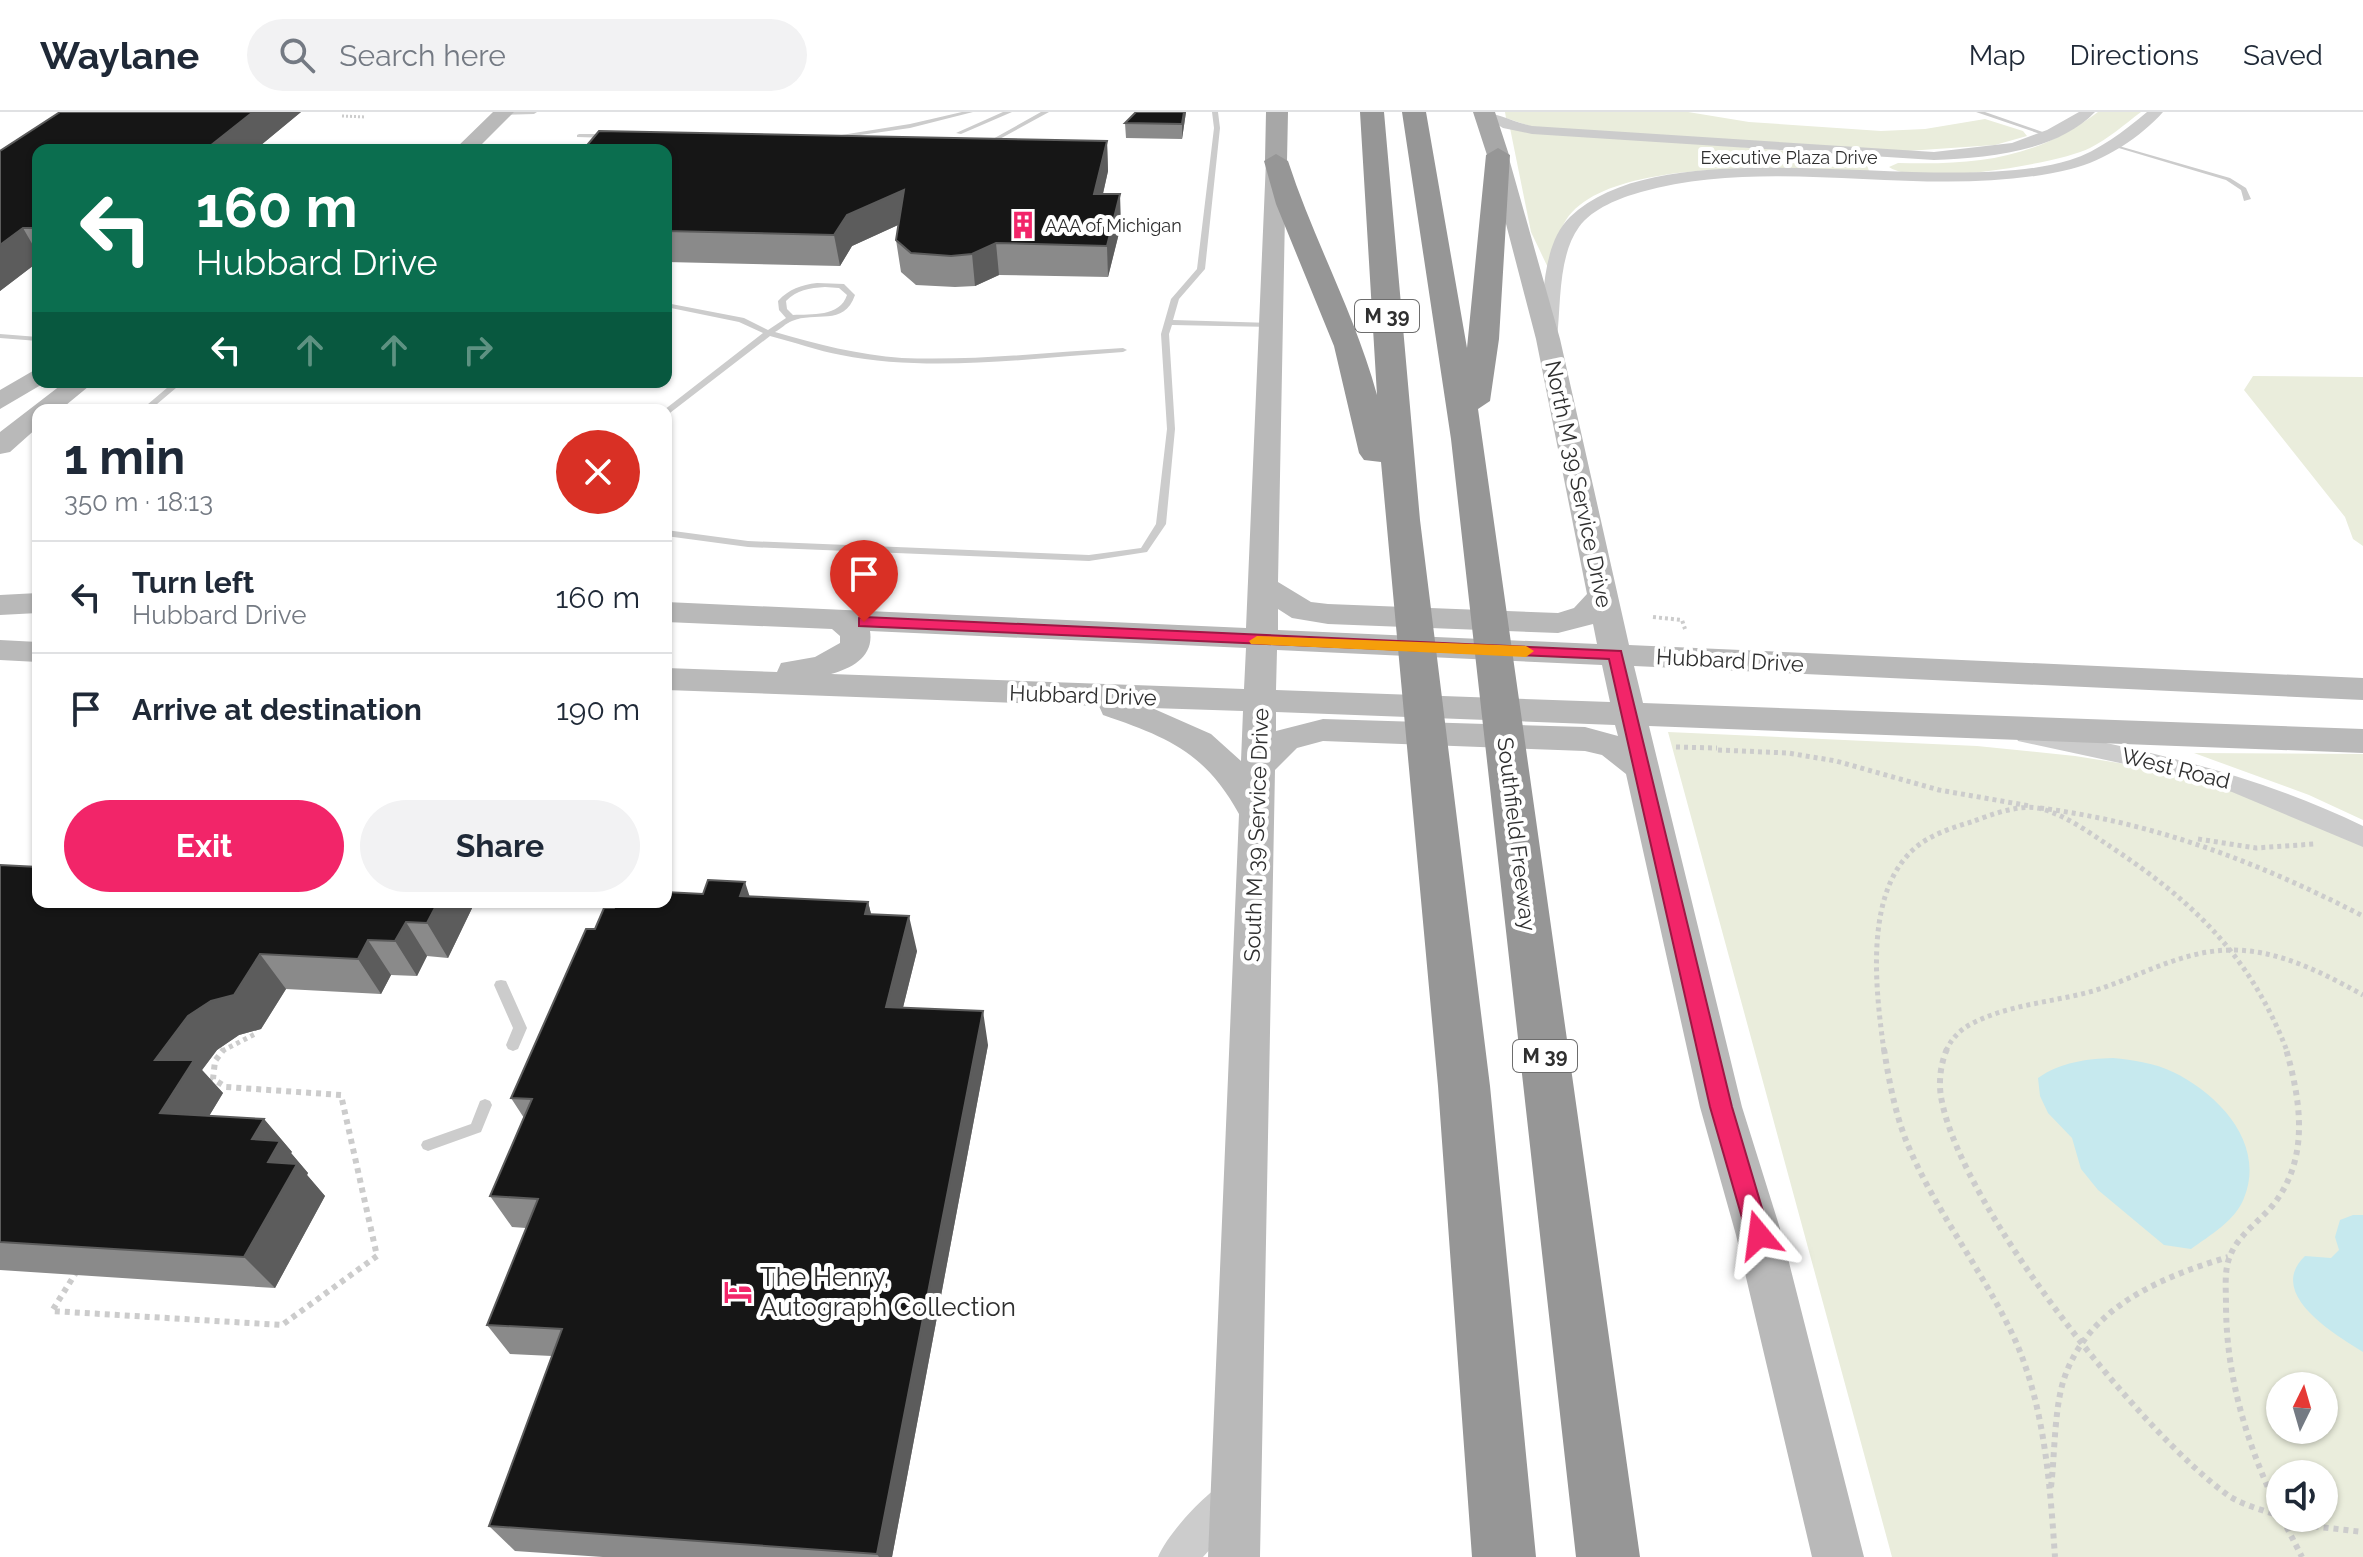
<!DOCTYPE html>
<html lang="en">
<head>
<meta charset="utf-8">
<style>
  body { margin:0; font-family:Raleway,sans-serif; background:#f2f2f3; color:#1f2937; height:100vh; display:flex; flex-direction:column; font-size:30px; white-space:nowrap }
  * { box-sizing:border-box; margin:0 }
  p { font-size:26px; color:#747a83 }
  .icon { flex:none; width:44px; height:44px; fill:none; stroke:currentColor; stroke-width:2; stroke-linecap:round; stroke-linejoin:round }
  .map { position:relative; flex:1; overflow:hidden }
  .drawer { position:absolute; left:32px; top:292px; width:640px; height:504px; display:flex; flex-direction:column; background:#fff; border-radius:16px; box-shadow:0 2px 6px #0004 }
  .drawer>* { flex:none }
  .hud { position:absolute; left:32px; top:32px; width:640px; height:244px; border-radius:16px; box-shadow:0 2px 6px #0004; background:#0b6e4f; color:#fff; overflow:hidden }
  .needle { width:52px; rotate:5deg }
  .tools { position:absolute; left:2266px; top:1260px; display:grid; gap:16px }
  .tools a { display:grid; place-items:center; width:72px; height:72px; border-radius:50%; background:#fff; box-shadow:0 2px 6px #0004; font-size:40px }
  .pin { position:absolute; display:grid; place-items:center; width:68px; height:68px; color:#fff; margin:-82px -34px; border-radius:50% 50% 50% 0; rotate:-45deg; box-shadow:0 0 8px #0007 }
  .pin .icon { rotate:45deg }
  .me { position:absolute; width:88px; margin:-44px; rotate:344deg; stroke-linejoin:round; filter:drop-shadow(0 0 6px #0008) }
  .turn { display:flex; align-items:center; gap:28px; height:168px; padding:0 32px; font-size:36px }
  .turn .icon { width:104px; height:104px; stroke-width:2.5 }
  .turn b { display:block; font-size:56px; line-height:68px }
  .lanes { display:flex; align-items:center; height:76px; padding:0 32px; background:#0003; justify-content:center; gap:40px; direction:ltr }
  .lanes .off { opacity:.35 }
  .round { display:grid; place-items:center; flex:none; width:84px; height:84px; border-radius:42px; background:#f2f2f3 }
  .head { display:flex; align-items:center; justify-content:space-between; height:136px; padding:0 32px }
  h1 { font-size:48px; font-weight:700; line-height:60px }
  .primary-button { display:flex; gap:16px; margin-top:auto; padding:16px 32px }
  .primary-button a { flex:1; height:92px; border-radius:48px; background:#f22569; color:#fff; font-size:32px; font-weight:700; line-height:92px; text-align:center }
  .primary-button a+a { background:#f2f2f3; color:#1f2937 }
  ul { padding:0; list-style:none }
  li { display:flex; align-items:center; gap:24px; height:112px; padding:0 32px; border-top:2px solid #e0e1e3 }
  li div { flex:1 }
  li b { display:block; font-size:30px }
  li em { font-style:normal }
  header { display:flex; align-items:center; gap:48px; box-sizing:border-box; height:112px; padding:0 40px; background:#fff; border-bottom:2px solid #e0e1e3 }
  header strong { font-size:38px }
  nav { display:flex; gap:44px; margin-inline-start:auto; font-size:28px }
  .search { width:560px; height:72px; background:#f2f2f3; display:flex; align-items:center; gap:20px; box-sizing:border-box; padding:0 28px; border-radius:44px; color:#747a83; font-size:30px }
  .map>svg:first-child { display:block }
  .green { fill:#eaeddc; fill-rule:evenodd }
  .water { fill:#c6e9ee }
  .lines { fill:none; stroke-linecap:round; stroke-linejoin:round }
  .path-far3 { stroke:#ccc; stroke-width:3; stroke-dasharray:2 2; stroke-linecap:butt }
  .path-far2 { stroke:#ccc; stroke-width:4; stroke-dasharray:3 3; stroke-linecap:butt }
  .path-far1 { stroke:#ccc; stroke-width:5; stroke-dasharray:4 4; stroke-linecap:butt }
  .path { stroke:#ccc; stroke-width:6; stroke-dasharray:5 5; stroke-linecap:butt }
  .lane { fill:#ccc; fill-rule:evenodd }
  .street { fill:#ccc; fill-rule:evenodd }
  .secondary { fill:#b9b9b9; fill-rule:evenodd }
  .primary { fill:#a7a7a7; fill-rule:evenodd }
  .highway { fill:#969696; fill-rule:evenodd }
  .wall { fill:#8a8a8a }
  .shaded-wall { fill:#5c5c5c }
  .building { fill:#161616; stroke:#5c5c5c; stroke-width:2 }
  .route { fill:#f22569; stroke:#9d1844; stroke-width:2 }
  .slow { fill:#f59e0b }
  .labels { text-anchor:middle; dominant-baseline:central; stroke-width:8; stroke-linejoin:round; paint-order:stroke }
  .far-street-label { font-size:18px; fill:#2f2f2f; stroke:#fff }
  .far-poi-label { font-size:18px; fill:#2f2f2f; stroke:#fff; text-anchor:start }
  .shield { fill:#fff; stroke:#6d6d6d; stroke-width:2 }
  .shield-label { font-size:20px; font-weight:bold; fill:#2f2f2f }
  .street-label { font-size:22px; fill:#2f2f2f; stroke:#fff }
  .near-poi-label { font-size:26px; fill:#2f2f2f; stroke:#fff; text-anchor:start }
</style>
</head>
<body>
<header>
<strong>Waylane</strong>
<div class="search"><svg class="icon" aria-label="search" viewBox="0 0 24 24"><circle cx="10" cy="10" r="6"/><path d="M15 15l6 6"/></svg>Search here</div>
<nav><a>Map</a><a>Directions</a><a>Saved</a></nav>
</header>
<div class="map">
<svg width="2363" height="1445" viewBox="0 0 2363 1445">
  <rect width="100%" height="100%" fill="#fff"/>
  <!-- green -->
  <path class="green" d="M1505,0H1688L1749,10L1881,19L1925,17L1985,7L2023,19L2027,24L1995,33L1907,39L1533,15L1506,6Z
    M2098,0H2141C2125,12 2108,27 2090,36C2058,52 1917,75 1889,55L1898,51C1975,53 2034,48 2098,0Z
    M1510,16L1860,45L1865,47L1869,59C1798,57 1609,43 1566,108C1556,123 1555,145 1551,162L1531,120Z
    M2253,264L2363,265V434L2353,427L2345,405L2244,278Z
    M1668,620L1977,634L2075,644L2169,659L2265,689L2363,733V1445H1892ZM2280,1274H2324V1318H2280ZM2280,1362H2324V1406H2280Z
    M2194,641L2363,642V708L2309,683Z"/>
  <!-- water -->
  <path class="water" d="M2113,946C2133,948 2155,951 2173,960C2219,982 2266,1032 2244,1086C2236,1108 2209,1124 2191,1137L2164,1133L2098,1078L2081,1057L2072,1026L2048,1001L2040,984L2038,966C2061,950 2086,947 2113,946Z
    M2353,1103H2363V1240C2336,1223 2265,1182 2305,1144L2331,1146L2339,1138L2335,1125L2340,1108Z"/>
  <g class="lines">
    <!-- path-far3 -->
    <path class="path-far3" d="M342,4L366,5"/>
    <!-- path-far2 -->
    <path class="path-far2" d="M1653,505L1682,508L1685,517"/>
    <!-- path-far1 -->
    <path class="path-far1" d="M1676,635L1717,636
      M1718,638L1788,641L1836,649L1939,678L2030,694
      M2040,696C2156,711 2260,751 2363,804
      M2198,727L2256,736L2314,732
      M222,939L257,921
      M1884,939C1876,881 1865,791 1907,744C1923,725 1948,717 1971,710C1991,703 2020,691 2042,697C2067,704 2090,721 2111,735C2194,790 2251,845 2287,939
      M1946,939C1952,925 1962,916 1975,910C2012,892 2054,890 2093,879C2139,865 2182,838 2232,838C2279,838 2323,861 2363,883"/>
    <!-- path -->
    <path class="path" d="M1884,937C1889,969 1895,1001 1907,1031C1936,1101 1985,1161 2016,1230C2045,1297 2050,1373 2055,1445
      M1947,937C1940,953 1938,973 1942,990C1964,1098 2140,1320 2229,1384C2245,1394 2263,1398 2280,1404
      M77,1159L52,1199L282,1213L377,1144L341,983L226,975L213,967L215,949L224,937
      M2051,1375C2055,1342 2054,1294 2065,1264C2090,1194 2162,1165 2228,1145
      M2280,1402C2248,1335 2226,1267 2226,1192C2226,1177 2224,1158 2230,1144C2238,1123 2259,1110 2273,1093C2310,1046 2301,990 2286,937
      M2282,1406L2302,1445
      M2285,1406L2303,1413L2363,1420"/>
    <!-- lane -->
    <path class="lane" d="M502,0H537L534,2L500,3L499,2Z
      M962,0H973L910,16L832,27L829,25L910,12Z
      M1003,0H1012L961,22L956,21Z
      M1041,0H1049L996,29L991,28Z
      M1212,0H1218L1220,16L1205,157L1179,187L1173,208L1272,211L1276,213L1272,215L1172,213L1169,222L1175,317L1166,412L1147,440L1089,449L748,435L666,424V418L748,429L1089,443L1141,436L1156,412L1167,317L1161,222L1171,187L1197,157L1214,16Z
      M1976,0H1985L2054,24L2049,25Z
      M579,22H609L612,24L609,26L577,25V23Z
      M2112,32L2230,66L2246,76L2251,87L2244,89L2241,78L2226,68L2112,34Z
      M817,171L844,172L855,183C844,215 815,199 792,209C786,211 781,217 775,220C817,232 858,243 902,246C975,249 1050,240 1123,236L1127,238L1123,240C1032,246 931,261 841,243C818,239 794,230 770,224L666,304V298H664L763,221L739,210L666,195V191L744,206L768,218L786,206L779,198L778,189C789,177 801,173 817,171ZM825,175L839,176L847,183C840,205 811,202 793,203L787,197L786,189C797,178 809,176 825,175Z
      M0,222L38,225V229L0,226Z
      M174,270H183L150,298H141Z
      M501,868L506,869L527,916L518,937L513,939L508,937L506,933L513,916L494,873L496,869Z
      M485,987L490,989L492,993L481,1020L428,1039L423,1037L421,1033L423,1029L471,1012L480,989Z"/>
    <!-- street -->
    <path class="street" d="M1477,0C1497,0 1512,10 1532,14L1934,40L2012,31L2047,18L2079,0H2095C2056,40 1987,46 1934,48L1532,22L1503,16Z
      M2147,0H2163C2141,25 2104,49 2071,57C1931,91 1781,41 1641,80C1620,86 1593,96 1579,115C1558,144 1561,192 1557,227L1548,232L1539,227C1544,190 1541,133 1570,105C1668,11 1941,88 2070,48C2099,39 2124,19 2147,0Z
      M2027,615C2142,637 2257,662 2363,714V735L2232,680L2157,659L2018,629L2015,623L2018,617Z
      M1233,1366L1246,1372L1252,1385L1246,1398L1203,1445H1158C1168,1421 1209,1376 1233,1366Z"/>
    <!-- secondary -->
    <path class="secondary" d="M493,0H514L476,38H454Z
      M1498,37L1508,43L1560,227L1629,533L2363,566V588L1634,554L1643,591L2363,617V641L1649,614L1742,995L1782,1123L1864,1445H1812L1736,1123L1700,995L1626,662L1602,643L1585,639L1323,629L1297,636L1275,658L1260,1445H1208L1239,702C1205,640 1167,625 1103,603L1099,594L666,578V556L777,560L781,551L815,545L840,531V524L832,517L666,510V490L1246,516L1266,49L1276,43L1286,49L1278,470L1311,490L1328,492L1558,501L1574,496L1587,482L1536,227L1488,43ZM1278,497L1292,506L1328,512L1558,521L1593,512L1597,532L1278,518ZM870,519L1246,536L1244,577L831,562C853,556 874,544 870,519ZM1277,538L1602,553L1610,590L1276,578ZM1152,596L1243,599L1241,649L1211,622ZM1276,600L1615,613L1618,624L1585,615L1323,607L1276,619Z
      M38,256V270H46L0,297V278Z
      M65,270H94L60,298H38V315L10,340L0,342V320Z
      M38,481V501L0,503V483Z
      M0,528L38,530V550L0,548Z"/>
    <!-- primary -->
    <path class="primary" d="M1266,0H1288L1287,49L1284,54H1268L1265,49Z
      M1473,0H1495L1509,43L1506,48L1498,50L1487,43Z"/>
    <!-- highway -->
    <path class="highway" d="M1360,0H1384L1420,408L1490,974L1536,1445H1472L1438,974L1381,350L1364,348L1359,341L1334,234L1276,92L1264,49L1276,42L1288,49C1314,129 1355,202 1377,283Z
      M1402,0H1426L1467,236L1486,43L1498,36L1510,43L1499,227L1490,289L1478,297L1640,1445H1576L1451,327Z"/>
  </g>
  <!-- wall -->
  <path class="wall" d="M60,0H301L255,38H38V150L0,179V39Z
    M1186,0L1182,27L1126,26L1125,11Z
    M1107,29L1108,59L1103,82L1121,113L1108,165L999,163L975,174L955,175L916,173L901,160L896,128L898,113L852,134L840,154L666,150V38Z
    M0,753L38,790H475L448,846L427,844L417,864L391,863L381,882L286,877L261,917L239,923L217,938L202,958L223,981L209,1004L264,1007L292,1040L291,1041L308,1061L307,1063L325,1084L275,1176L0,1158Z
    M703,782L868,790L871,802L917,839L903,895L988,933L892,1445H603L515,1439L489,1414L552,1244L510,1242L487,1213L526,1116L512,1115L490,1084L524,1006L511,986L595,817L614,796L658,792Z"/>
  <!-- shaded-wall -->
  <path class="shaded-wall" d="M253,0H301L255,38H205Z
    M1184,0H1186L1182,27V12Z
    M1107,29L1108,59L1096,112L1094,82Z
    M904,78L909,108L852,134L840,154L834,123L847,103Z
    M1120,82L1121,113L1108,165L1107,134Z
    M23,116L38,142V150L0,179V133Z
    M996,131L999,163L975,174L972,142Z
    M745,770L756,804L740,784Z
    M438,790H475L448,846L427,811Z
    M868,790L877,825L865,802Z
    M909,804L917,839L895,928L886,895Z
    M406,810L427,844L417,864L395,829Z
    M368,828L391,863L381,882L358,847Z
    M260,842L286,877L261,917L239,923L217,938L202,958L223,981L191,1034L160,1001L155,948L188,904L211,889Z
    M983,899L988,933L892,1445H879L877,1442Z
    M264,1007L292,1040L291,1041L308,1061L307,1063L325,1084L275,1176L244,1145L268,1050L252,1027Z"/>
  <!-- building -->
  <path class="building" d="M60,0H253L205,38H38V116H23L0,133V39Z
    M1136,0H1184L1182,12L1125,11Z
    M599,19L1107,29L1094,82H1120L1107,134L996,131L972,142L951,144L911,141L896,128L904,78L847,103L834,123L666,119V38H583Z
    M0,753L38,755V790H438L427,811L406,810L395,829L368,828L358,847L260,842L234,883L211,889L188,904L155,948H194L160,1001L264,1007L252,1027L280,1029L268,1050L297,1052L244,1145L0,1130Z
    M708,768L745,770L740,784L868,790L865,802L909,804L886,895L983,899L877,1442L489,1414L562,1217L487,1213L538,1087L490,1084L532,987L511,986L586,817H595L604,796H614L617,790L658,792V790H666V780L703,782Z"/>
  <!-- route -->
  <path class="route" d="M864,505L1621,539L1732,995L1770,1123L1767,1130L1759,1133L1751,1130L1747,1123L1710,995L1609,547L859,514V506Z"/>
  <!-- slow -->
  <path class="slow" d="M1257,524L1526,534L1534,539L1526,545L1251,532L1249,529Z"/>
  <!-- icons -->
  <defs>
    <symbol id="building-bare" viewBox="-9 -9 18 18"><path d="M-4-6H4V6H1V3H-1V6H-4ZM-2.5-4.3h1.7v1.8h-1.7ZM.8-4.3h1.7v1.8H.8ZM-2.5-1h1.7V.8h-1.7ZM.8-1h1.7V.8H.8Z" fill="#f22569" stroke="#fff" stroke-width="2.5" paint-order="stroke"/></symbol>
    <symbol id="hotel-bare" viewBox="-9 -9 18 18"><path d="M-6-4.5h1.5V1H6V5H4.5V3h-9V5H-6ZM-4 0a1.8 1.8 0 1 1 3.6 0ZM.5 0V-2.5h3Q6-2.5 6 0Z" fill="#f22569" stroke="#fff" stroke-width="2.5" paint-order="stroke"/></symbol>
  </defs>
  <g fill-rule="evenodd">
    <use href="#building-bare" x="1003" y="93" width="40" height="40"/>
    <use href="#hotel-bare" x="718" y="1160" width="40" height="40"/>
  </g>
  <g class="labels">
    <!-- far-street labels -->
    <g class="far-street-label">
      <text x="1789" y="45">Executive Plaza Drive</text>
    </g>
    <!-- far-poi labels -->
    <g class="far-poi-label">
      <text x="1045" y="113">AAA of Michigan</text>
    </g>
    <!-- shield labels -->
    <g class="shield">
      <rect x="1355" y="188" width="64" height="32" rx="6"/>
      <rect x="1513" y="928" width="64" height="32" rx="6"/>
    </g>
    <g class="shield-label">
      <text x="1387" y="204">M 39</text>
      <text x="1545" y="944">M 39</text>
    </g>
    <!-- street labels -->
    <g class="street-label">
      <text transform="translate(1579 372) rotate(78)">North M 39 Service Drive</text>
      <text transform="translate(1730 548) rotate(3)">Hubbard Drive</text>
      <text transform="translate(1083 583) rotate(2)">Hubbard Drive</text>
      <text transform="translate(2176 656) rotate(14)">West Road</text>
      <text transform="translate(1517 722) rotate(83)">Southfield Freeway</text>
      <text transform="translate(1256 723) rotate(-88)">South M 39 Service Drive</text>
    </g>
    <!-- near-poi labels -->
    <g class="near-poi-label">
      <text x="760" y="1165">The Henry,<tspan x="760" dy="30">Autograph Collection</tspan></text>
    </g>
  </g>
</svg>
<div class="tools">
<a><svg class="needle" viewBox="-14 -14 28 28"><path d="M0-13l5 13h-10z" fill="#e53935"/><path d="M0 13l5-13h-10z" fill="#747a83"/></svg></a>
<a><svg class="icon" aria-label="sound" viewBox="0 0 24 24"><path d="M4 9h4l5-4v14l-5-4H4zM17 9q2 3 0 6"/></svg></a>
</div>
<div class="pin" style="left:864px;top:510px;background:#d93025"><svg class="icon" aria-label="arrive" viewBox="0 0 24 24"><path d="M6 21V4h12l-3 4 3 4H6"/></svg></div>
<svg class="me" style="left:1759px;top:1123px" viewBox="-20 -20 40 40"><path d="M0-17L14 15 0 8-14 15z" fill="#f22569" stroke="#fff" stroke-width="4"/></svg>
<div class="hud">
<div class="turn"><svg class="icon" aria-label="left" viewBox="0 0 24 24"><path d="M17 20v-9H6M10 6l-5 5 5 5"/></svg><div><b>160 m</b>Hubbard Drive</div></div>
<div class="lanes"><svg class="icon" aria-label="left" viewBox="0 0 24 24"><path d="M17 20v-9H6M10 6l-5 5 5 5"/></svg><svg class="icon off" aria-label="ahead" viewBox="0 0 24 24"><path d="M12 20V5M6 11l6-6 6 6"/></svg><svg class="icon off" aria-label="ahead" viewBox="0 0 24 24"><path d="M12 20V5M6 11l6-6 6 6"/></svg><svg class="icon off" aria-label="right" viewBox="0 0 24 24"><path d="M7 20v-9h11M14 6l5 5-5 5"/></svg></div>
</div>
<section class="drawer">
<div class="head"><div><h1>1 min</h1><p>350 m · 18:13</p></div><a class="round" style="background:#d93025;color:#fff"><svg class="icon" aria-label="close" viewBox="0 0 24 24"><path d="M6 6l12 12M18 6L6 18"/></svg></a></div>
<ul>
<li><svg class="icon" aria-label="left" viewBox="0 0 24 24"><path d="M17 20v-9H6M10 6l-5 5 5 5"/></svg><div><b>Turn left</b><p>Hubbard Drive</p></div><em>160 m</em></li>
<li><svg class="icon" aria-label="arrive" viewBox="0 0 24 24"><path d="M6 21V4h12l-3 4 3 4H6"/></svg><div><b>Arrive at destination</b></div><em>190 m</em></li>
</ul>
<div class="primary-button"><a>Exit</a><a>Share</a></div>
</section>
</div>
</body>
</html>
